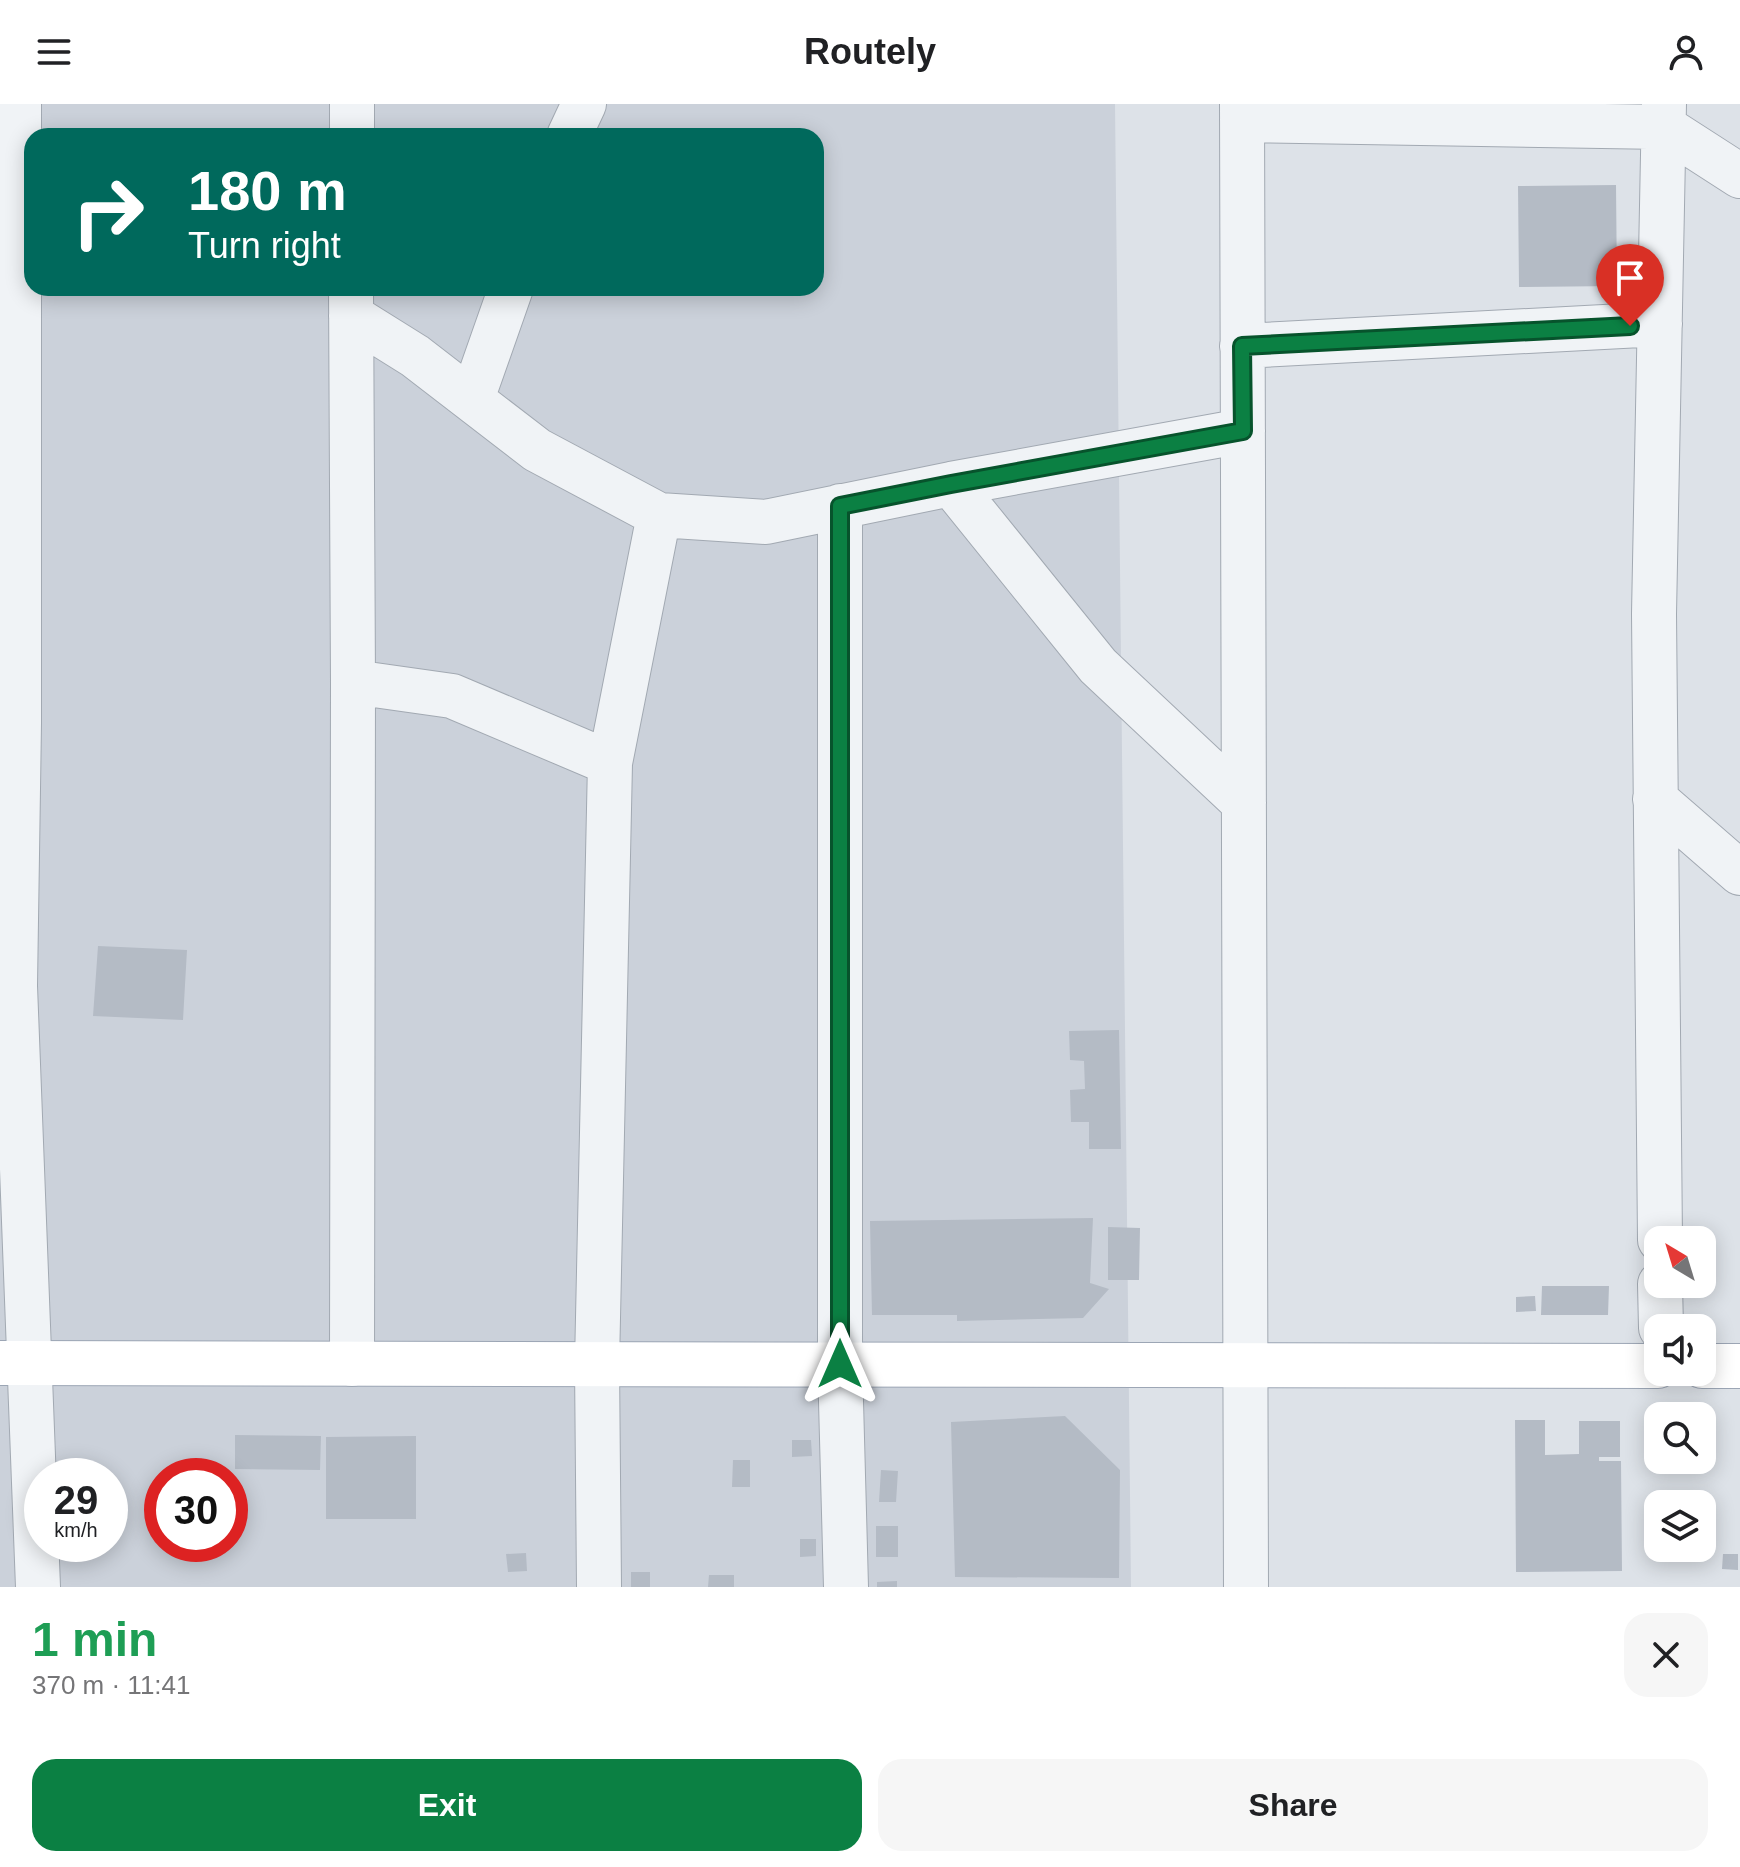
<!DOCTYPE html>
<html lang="en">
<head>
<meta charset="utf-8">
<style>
  body { margin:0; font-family:Helvetica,sans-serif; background:#f6f6f6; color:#202124; height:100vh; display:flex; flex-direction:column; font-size:30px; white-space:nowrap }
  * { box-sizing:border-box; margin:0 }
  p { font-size:26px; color:#757577 }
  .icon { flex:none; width:44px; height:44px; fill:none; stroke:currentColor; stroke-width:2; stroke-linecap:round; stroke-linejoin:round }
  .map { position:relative; height:1483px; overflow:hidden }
  .drawer { display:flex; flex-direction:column; background:#fff; flex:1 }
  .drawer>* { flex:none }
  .top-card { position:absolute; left:24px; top:24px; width:800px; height:168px; border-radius:24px; box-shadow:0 4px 20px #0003; background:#00695c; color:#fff; overflow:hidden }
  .needle { width:52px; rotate:322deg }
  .controls { position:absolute; left:1644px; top:1122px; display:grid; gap:16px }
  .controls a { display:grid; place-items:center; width:72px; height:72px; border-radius:16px; background:#fff; box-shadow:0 4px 20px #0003; font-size:40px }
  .speed { position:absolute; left:24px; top:1354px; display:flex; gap:16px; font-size:40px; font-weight:700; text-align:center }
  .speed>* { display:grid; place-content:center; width:104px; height:104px; border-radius:50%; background:#fff; box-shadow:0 4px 20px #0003; line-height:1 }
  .speed small { font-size:20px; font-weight:400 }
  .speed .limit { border:12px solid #d22; background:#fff; color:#111 }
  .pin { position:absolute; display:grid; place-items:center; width:68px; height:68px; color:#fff; margin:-82px -34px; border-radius:50% 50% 50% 0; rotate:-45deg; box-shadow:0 0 8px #0007 }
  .pin .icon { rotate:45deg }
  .me { position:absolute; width:88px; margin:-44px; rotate:0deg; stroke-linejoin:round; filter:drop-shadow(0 0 6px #0008) }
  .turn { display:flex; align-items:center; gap:28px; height:168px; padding:0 32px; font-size:36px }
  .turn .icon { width:104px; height:104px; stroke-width:2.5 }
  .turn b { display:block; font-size:56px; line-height:68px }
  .round { display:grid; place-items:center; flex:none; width:84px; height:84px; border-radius:24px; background:#f6f6f6 }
  .summary { display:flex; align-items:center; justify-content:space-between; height:136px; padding:0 32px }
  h1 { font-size:48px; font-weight:700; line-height:60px; color:#1e9e55 }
  .primary-button { display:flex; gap:16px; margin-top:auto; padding:16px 32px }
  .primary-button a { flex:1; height:92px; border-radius:24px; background:#0b8043; color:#fff; font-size:32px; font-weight:700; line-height:92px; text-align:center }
  .primary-button a+a { background:#f6f6f6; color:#202124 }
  header { display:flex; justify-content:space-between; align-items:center; height:104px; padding:0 32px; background:#fff; font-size:36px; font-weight:700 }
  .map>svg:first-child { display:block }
  .built { fill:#cbd1da; fill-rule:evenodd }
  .building { fill:#b4bbc5 }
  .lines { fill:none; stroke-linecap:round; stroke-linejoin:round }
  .minor-casing { stroke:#a2a9b2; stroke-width:46 }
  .major-casing { stroke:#9ca6b5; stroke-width:46 }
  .minor { stroke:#f0f3f6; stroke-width:44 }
  .major { stroke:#fff; stroke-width:44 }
  .route-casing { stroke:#07532c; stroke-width:20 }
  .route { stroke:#0b8043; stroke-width:14 }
</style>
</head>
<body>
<header><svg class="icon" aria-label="menu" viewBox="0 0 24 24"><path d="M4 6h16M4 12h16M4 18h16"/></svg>Routely<svg class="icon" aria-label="person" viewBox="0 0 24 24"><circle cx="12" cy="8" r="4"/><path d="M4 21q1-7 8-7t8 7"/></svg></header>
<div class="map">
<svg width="1740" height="1483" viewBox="0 0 1740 1483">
  <rect width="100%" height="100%" fill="#dde2e8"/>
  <!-- built -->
  <path class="built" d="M0,0H1115L1131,1483H0ZM32,32H816V184H32ZM42,1372H110V1440H42ZM162,1372H230V1440H162Z"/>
  <!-- building -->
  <path class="building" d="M1616,81L1617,182L1519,183L1518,82Z
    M1619,143H1632L1631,166L1618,165Z
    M98,842L187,846L183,916L93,912Z
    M1119,926L1121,1045H1089V1018H1071L1070,986L1085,985L1084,957L1070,956L1069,927Z
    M1093,1114L1090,1179L1109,1185L1083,1214L957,1217V1211H872L870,1117Z
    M1108,1123L1140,1124L1139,1176H1108Z
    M1542,1182H1609L1608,1211H1541Z
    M1535,1192L1536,1207L1516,1208V1193Z
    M1065,1312L1120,1366L1119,1474L955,1473L951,1318Z
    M1515,1316H1545V1351L1579,1350V1317H1620V1353H1599V1357H1621L1622,1467L1516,1468Z
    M235,1331L321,1332L320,1366L235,1365Z
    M416,1332V1415H326V1333Z
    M792,1336H811L812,1352L792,1353Z
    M733,1356H750V1383H732Z
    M881,1366L898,1367L896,1398H879Z
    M876,1422H898V1453H876Z
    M800,1435H816V1452L800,1453Z
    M526,1449L527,1467L508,1468L506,1450Z
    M1723,1450H1738V1466L1722,1465Z
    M631,1468H650V1483H631Z
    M709,1471H734V1483H708Z
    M897,1477V1483H877V1478Z"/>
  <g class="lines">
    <defs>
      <path id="minor" d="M19,0V619L15,882L38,1483
        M1242,0L1246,1483
        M1242,16L1664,23L1740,72
        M352,32V0
        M569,32L584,0
        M351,184L353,578L352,1260
        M351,212L415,252L537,346L659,411L766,418L951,380L1243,327
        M1242,242L1660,220
        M472,295L511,184
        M951,380L1098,562L1244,699
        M840,402V1260L846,1483
        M353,578L452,592L610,659
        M1655,695L1740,769
        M1660,1136L1654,510L1664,0
        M1660,1180L1661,1224
        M599,1483L597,1260L610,659L659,411"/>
      <path id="major" d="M0,1259L1658,1262
        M1702,1262H1740"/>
    </defs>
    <!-- minor casing -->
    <use href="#minor" class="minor-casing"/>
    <!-- major casing -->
    <use href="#major" class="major-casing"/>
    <!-- minor -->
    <use href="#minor" class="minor"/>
    <!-- major -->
    <use href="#major" class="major"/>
  </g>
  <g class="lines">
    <defs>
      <path id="route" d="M840,1260V402L951,380L1243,327L1242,242L1630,222"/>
    </defs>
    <!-- route casing -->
    <use href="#route" class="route-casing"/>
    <!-- route -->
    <use href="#route" class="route"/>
  </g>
</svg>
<div class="controls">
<a><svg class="needle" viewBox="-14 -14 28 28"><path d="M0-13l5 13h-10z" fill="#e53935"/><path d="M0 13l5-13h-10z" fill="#757577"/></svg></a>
<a><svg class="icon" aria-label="sound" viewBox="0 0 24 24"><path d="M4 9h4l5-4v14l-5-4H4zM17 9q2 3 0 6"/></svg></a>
<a><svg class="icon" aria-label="search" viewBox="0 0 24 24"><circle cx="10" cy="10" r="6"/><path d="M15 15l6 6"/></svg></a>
<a><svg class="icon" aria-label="layers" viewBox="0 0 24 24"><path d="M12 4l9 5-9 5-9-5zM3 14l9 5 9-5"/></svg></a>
</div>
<div class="speed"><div>29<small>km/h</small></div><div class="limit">30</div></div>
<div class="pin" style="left:1630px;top:222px;background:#d93025"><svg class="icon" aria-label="arrive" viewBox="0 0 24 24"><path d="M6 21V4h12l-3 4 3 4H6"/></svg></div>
<svg class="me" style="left:840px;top:1260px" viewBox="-20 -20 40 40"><path d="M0-17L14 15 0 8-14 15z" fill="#0b8043" stroke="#fff" stroke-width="4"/></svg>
<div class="top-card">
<div class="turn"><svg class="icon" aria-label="right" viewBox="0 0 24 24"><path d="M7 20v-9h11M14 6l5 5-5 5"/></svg><div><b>180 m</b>Turn right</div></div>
</div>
</div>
<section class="drawer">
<div class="summary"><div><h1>1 min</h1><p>370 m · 11:41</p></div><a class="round"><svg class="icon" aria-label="close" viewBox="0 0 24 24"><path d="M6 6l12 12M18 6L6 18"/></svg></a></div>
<div class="primary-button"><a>Exit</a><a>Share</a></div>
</section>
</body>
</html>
